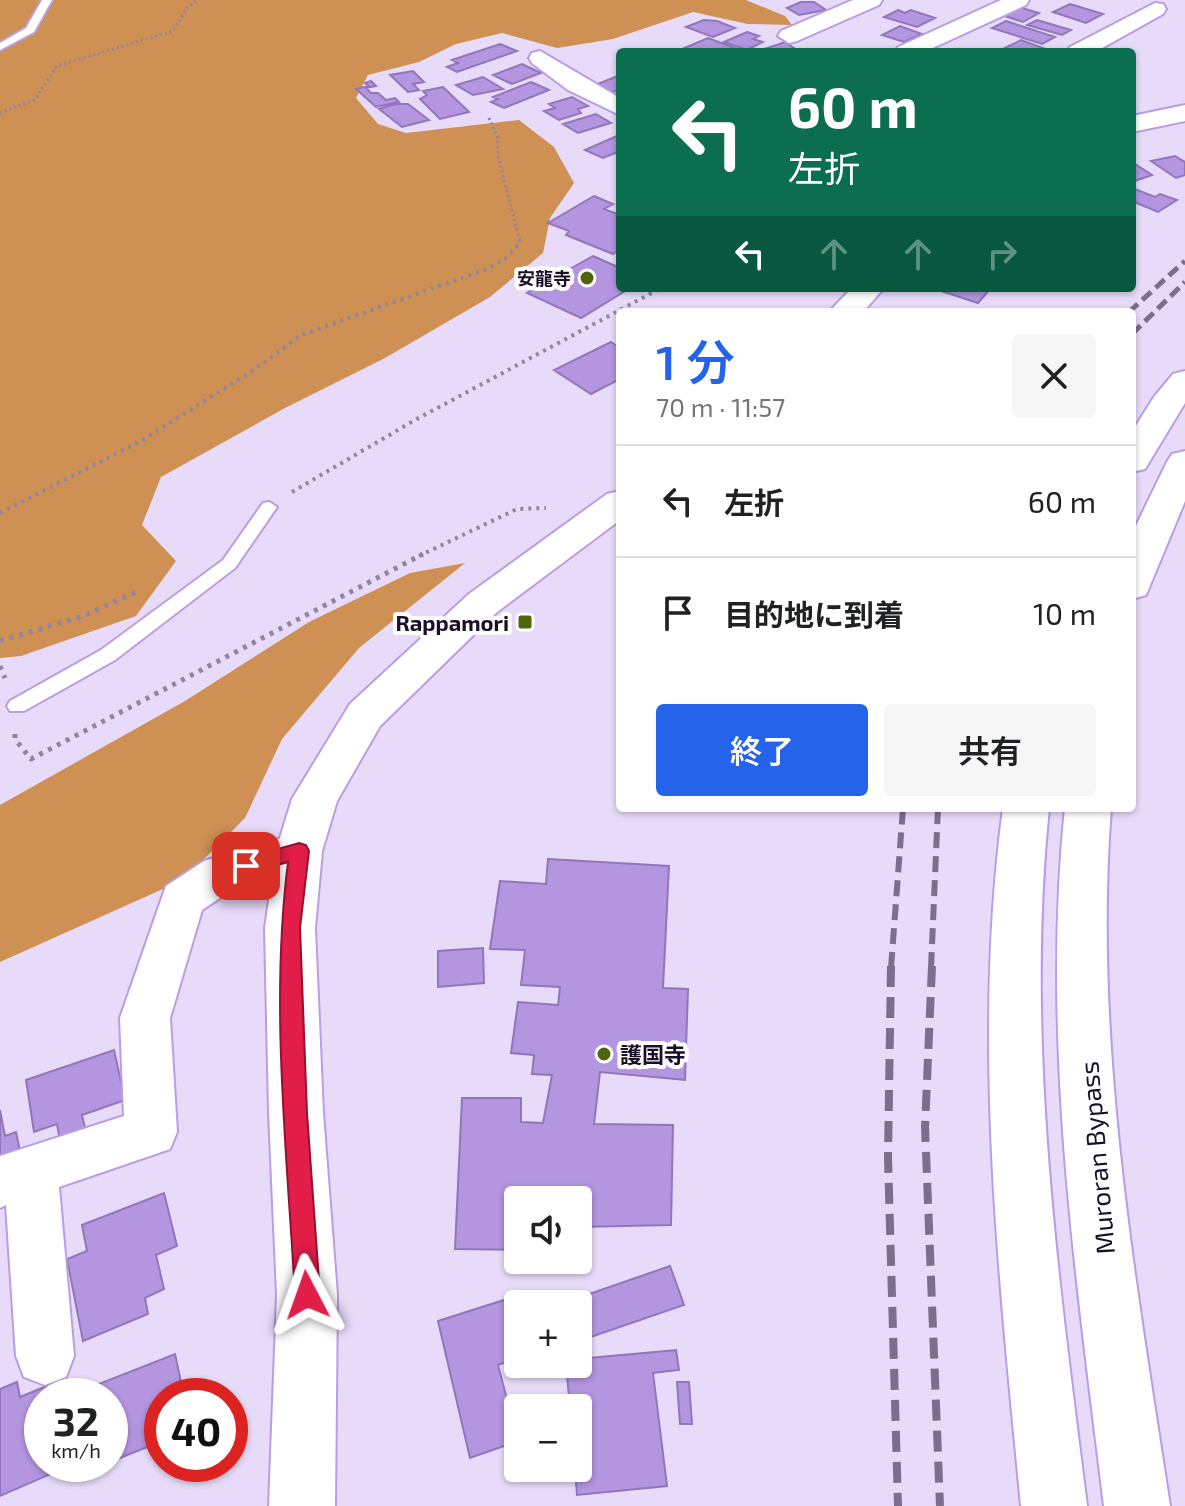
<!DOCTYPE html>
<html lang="ja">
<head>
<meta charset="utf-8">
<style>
  body { margin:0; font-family:"Exo 2","Noto Sans JP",sans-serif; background:#f6f6f6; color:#202124; height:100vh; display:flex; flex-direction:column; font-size:30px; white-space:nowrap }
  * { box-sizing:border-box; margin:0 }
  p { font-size:26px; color:#757577 }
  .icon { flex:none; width:44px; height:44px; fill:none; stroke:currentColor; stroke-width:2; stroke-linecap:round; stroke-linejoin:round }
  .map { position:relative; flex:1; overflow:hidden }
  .side { position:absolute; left:616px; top:308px; width:520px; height:504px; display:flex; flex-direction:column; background:#fff; border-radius:8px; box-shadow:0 2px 6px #0004 }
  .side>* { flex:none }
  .guide { position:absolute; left:616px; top:48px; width:520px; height:244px; border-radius:8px; box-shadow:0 2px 6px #0004; background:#0b6e4f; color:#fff; overflow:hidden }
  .buttons { position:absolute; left:504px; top:1186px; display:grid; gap:16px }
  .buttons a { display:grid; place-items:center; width:88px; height:88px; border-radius:8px; background:#fff; box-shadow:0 2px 6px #0004; font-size:40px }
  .speed { position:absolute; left:24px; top:1378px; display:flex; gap:16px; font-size:40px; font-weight:700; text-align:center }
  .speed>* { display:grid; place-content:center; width:104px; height:104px; border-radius:50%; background:#fff; box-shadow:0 2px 6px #0004; line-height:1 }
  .speed small { font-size:20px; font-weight:400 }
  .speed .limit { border:12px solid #d22; background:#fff; color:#111 }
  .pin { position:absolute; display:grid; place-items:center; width:68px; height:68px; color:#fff; margin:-34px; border-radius:16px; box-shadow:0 4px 12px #0006 }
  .me { position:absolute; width:88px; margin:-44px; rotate:356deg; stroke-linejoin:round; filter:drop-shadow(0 0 6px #0008) }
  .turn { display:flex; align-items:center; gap:28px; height:168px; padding:0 40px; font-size:36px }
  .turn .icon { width:104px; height:104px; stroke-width:2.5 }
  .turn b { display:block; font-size:56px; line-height:68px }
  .lanes { display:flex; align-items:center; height:76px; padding:0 40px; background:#0003; justify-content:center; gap:40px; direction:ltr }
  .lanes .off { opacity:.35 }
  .round { display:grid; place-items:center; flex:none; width:84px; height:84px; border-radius:8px; background:#f6f6f6 }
  .head { display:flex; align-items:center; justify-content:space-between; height:136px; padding:0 40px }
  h1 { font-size:48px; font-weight:600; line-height:60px; color:#2563eb }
  .button { display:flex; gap:16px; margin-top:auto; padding:16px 40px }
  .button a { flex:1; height:92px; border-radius:8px; background:#2563eb; color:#fff; font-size:32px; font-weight:600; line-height:92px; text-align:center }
  .button a+a { background:#f6f6f6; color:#202124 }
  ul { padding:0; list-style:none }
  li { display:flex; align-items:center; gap:24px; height:112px; padding:0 40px; border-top:2px solid #e0e0e0 }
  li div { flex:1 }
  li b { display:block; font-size:30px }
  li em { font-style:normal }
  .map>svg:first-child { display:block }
  .forest { fill:#cf9053 }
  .building { fill:#b495df; stroke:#9276ba; stroke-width:2 }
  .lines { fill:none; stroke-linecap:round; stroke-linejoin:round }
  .service-casing { stroke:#ba9de4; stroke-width:4 }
  .minor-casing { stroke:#ba9de4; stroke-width:4 }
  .tertiary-casing { stroke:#ba9de4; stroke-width:4 }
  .motorway-casing { stroke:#ba9de4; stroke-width:4 }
  .path-far2 { stroke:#9185a1; stroke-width:3; stroke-dasharray:2 3; stroke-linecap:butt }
  .path-far1 { stroke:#9185a1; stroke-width:4; stroke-dasharray:3 5; stroke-linecap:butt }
  .path { stroke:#9185a1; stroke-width:5; stroke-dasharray:4 6; stroke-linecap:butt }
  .service { fill:#fff; fill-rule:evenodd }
  .minor { fill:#fff; fill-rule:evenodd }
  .tertiary { fill:#fff; fill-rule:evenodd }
  .motorway { fill:#fff; fill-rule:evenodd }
  .rail-far2 { stroke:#7b6f8b; stroke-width:5; stroke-dasharray:12 6; stroke-linecap:butt }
  .rail-far1 { stroke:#7b6f8b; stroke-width:6; stroke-dasharray:16 8; stroke-linecap:butt }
  .rail { stroke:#7b6f8b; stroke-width:8; stroke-dasharray:21 10; stroke-linecap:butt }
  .route { fill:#e11d48; stroke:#92132f; stroke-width:2 }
  .poi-dot { fill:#50640f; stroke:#fff; stroke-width:3 }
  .labels { text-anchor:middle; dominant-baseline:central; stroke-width:8; stroke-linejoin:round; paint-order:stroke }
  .far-poi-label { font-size:18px; font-weight:bold; fill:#1a0e28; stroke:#fff; text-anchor:end }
  .poi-label { font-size:22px; font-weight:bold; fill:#1a0e28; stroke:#fff; text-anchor:end }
  .near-street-label { font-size:26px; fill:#1a0e28; stroke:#fff }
</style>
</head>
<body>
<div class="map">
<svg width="1185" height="1506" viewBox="0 0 1185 1506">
  <rect width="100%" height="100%" fill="#e7dbf9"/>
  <!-- forest -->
  <path class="forest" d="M0,0H746L785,16L792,25L748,24L693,12L613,39L557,48L502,33L456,44L419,62L368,75L356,98L378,124L406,133L519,120L554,147L574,183L550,218L543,253L490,297L385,358L285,408L161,477L142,525L176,561L136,616L21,656L0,658Z
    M465,563L359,648L282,739L245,818L183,880L0,962V805L185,701L309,622L410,573Z"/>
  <!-- building -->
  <path class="building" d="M801,2H814L826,10L799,15L787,8Z
    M1070,4L1103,14L1086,23L1053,12Z
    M1012,8H1022L1039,13L1023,22L999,14Z
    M898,10L905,13L911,10L935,18L917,27L884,17Z
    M704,20L717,21L735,28L713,37L686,27Z
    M1037,20L1071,30L1062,35L1027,25Z
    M1006,21L1055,37L1042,44L992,28Z
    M900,26L922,34L904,42L882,35Z
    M747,32L759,36L753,39L763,42L747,50L724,42Z
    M708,38L745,52H675Z
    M1021,40L1043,48L1034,52H997Z
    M785,42L794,48L784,52H756Z
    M500,44L517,51L457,72L447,67L458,63L452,60Z
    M522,64L541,73L512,84L493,75Z
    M413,71L424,82L413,84L419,90L408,92L390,75Z
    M620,75V89L611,93L593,86Z
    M483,77L503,89L473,95L456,85Z
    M371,81L376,86L366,88L371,93H378L386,100L395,98L399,102L376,107L356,89L369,86L365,83Z
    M531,82L549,90L504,108L491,102L498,99L493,97Z
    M443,87L469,112L440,119L420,99L427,95L423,91Z
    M572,97L588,106L578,109L581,113L559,120L544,111L555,108L549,104Z
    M396,104H408L429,120L402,127L379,109Z
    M596,114L611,123L578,133L563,124Z
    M619,135L620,151L603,158L585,150Z
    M1175,156L1185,162V175L1176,178L1151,161Z
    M1132,162L1152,175L1132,182Z
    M1132,188L1155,197L1160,194L1177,200L1158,212L1132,201Z
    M594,196L613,204L604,209L620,215V249L613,254L566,235L569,231L548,223Z
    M593,256L620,268V288H630L581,318L527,293Z
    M932,288H991L978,303Z
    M611,342L620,348V379L591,394L554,370Z
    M548,859L669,866L663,988L688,989L685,1080L600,1072L594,1124L673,1125L671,1225L578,1227V1200H518V1250L455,1249L462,1098H521V1122L543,1123L552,1075L532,1074L534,1055L511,1053L518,1002L558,1005L560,987L521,985L525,950L490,949L500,881L546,884Z
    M483,948L484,983L438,987V951Z
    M114,1050L125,1100L82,1115L86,1132L60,1141L57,1124L34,1132L26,1080Z
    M0,1110L5,1136L16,1132L23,1165L0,1162Z
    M164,1193L177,1246L156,1255L164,1289L145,1298L148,1314L83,1341L67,1259L87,1251L82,1225Z
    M670,1266L684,1305L582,1340L578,1327V1304H571L569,1301Z
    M526,1293L529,1304H518V1358L498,1365L518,1441L470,1458L438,1321Z
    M676,1350L679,1370L653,1373L667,1486L577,1495L575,1468H578V1408H570L566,1364H578V1359Z
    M175,1354L184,1396H162V1404L156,1406L162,1441L110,1462V1396H82L81,1391Z
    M17,1382L20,1397L47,1386L49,1396H42V1464H61L62,1469L0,1496V1389Z
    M677,1382H689L692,1424H680Z"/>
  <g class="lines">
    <defs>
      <path id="service" d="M42,0H52L34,32L0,50V43L26,28Z
        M269,502L277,507L235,568L115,660L24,711H10L7,706L10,701L101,650L223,560L263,503Z"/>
      <path id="minor" d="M853,0H882L879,5L797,41L789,43L778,36L781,31Z
        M1001,0H1029L1026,5L924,52H895L898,47Z
        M1155,3L1163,4L1166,9L1163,14L1095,52H1067L1070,47Z
        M540,51L620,98V115L568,90L532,63L529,58L532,53Z
        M299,833L315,839L321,851L315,863L235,888L202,910L170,1018L177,1132L170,1149L59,1187L74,1356L66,1377L45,1385L24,1377L16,1356L6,1205L0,1208V1156L124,1116L120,1018L166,886L204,861Z"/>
      <path id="tertiary" d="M1185,105V121L1132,132V116Z
        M852,288H884L863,312H829Z
        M620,491V520L497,612L380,726L337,801L322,851L315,928L323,1113L337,1295L335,1506H269L277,1295L269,1113L265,928L276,851L292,799L350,704L469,594L607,494Z"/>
      <path id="motorway" d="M1185,371V403L1145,469L1132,472V432L1154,397L1173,374Z
        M1185,451V501L1146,595L1132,599V534L1167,462L1172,454Z
        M1003,808H1049C1025,1040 1058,1276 1087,1506H1021C999,1276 972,1039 1003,808Z
        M1065,808H1111C1093,1041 1135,1277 1170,1506H1104C1076,1276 1041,1040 1065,808Z"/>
    </defs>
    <!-- service casing -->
    <use href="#service" class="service-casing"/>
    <!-- minor casing -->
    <use href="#minor" class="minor-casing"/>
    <!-- tertiary casing -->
    <use href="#tertiary" class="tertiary-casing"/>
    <!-- motorway casing -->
    <use href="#motorway" class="motorway-casing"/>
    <!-- path-far2 -->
    <path class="path-far2" d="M0,113L34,100L57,66L173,31L188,7L197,0
      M489,118L498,138V156L520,242"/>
    <!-- path-far1 -->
    <path class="path-far1" d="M292,492L415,420L659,289
      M0,513L141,441L255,369L301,335L487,269L505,259L520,243L519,240
      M419,556L517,509L546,508"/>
    <!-- path -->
    <path class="path" d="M0,641L83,616L136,592
      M0,666L5,678
      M15,734V739L31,759L423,554"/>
    <!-- service -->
    <use href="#service" class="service"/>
    <!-- minor -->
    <use href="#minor" class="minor"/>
    <!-- tertiary -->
    <use href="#tertiary" class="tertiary"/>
    <!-- motorway -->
    <use href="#motorway" class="motorway"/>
    <!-- rail-far2 -->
    <path class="rail-far2" d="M1129,312L1185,261
      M1132,334L1185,282"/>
    <!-- rail-far1 -->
    <path class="rail-far1" d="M891,968L903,808
      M931,968L938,808"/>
    <!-- rail -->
    <path class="rail" d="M891,966L888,1157L898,1506
      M932,966L925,1127L940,1506"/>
  </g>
  <!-- route -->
  <path class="route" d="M299,843L306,845L309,851L300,928L307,1113L320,1295L316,1303L307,1307L299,1303L295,1295C287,1152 270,1004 288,862L246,874L239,872L236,866L239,860Z"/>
  <!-- markers -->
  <g class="poi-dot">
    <circle cx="587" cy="278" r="8"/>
    <rect x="517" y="614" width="16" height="16" rx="4"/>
    <circle cx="604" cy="1054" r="8"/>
  </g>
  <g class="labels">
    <!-- far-poi labels -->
    <g class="far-poi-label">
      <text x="571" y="278">安龍寺</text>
    </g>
    <!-- poi labels -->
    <g class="poi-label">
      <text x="509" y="622">Rappamori</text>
      <text x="620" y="1054" text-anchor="start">護国寺</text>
    </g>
    <!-- near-street labels -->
    <g class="near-street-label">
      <text transform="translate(1096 1158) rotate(-95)">Muroran Bypass</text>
    </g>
  </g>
</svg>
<div class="buttons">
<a><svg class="icon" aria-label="sound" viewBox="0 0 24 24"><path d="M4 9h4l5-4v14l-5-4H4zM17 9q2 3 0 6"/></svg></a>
<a>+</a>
<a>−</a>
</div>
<div class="speed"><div>32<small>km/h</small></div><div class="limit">40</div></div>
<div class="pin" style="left:246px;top:866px;background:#d93025"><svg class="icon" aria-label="arrive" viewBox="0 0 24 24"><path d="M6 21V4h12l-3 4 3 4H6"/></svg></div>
<svg class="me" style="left:307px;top:1295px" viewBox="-20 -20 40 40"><path d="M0-17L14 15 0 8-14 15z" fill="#e11d48" stroke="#fff" stroke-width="4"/></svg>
<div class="guide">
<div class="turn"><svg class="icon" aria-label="left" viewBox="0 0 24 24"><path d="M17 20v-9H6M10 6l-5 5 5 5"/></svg><div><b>60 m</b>左折</div></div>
<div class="lanes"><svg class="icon" aria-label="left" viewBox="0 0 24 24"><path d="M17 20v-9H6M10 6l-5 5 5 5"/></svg><svg class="icon off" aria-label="ahead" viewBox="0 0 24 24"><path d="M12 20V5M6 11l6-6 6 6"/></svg><svg class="icon off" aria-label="ahead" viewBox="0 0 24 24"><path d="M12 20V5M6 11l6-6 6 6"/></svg><svg class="icon off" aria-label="right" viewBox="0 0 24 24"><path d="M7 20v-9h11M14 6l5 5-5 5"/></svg></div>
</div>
<section class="side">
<div class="head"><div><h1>1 分</h1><p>70 m · 11:57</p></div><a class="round"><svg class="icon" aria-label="close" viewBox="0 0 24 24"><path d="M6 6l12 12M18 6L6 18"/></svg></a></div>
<ul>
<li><svg class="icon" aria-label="left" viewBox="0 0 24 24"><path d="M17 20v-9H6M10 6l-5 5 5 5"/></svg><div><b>左折</b></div><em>60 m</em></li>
<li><svg class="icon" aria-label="arrive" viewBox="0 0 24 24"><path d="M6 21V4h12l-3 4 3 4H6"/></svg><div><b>目的地に到着</b></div><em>10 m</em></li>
</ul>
<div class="button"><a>終了</a><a>共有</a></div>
</section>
</div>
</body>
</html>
